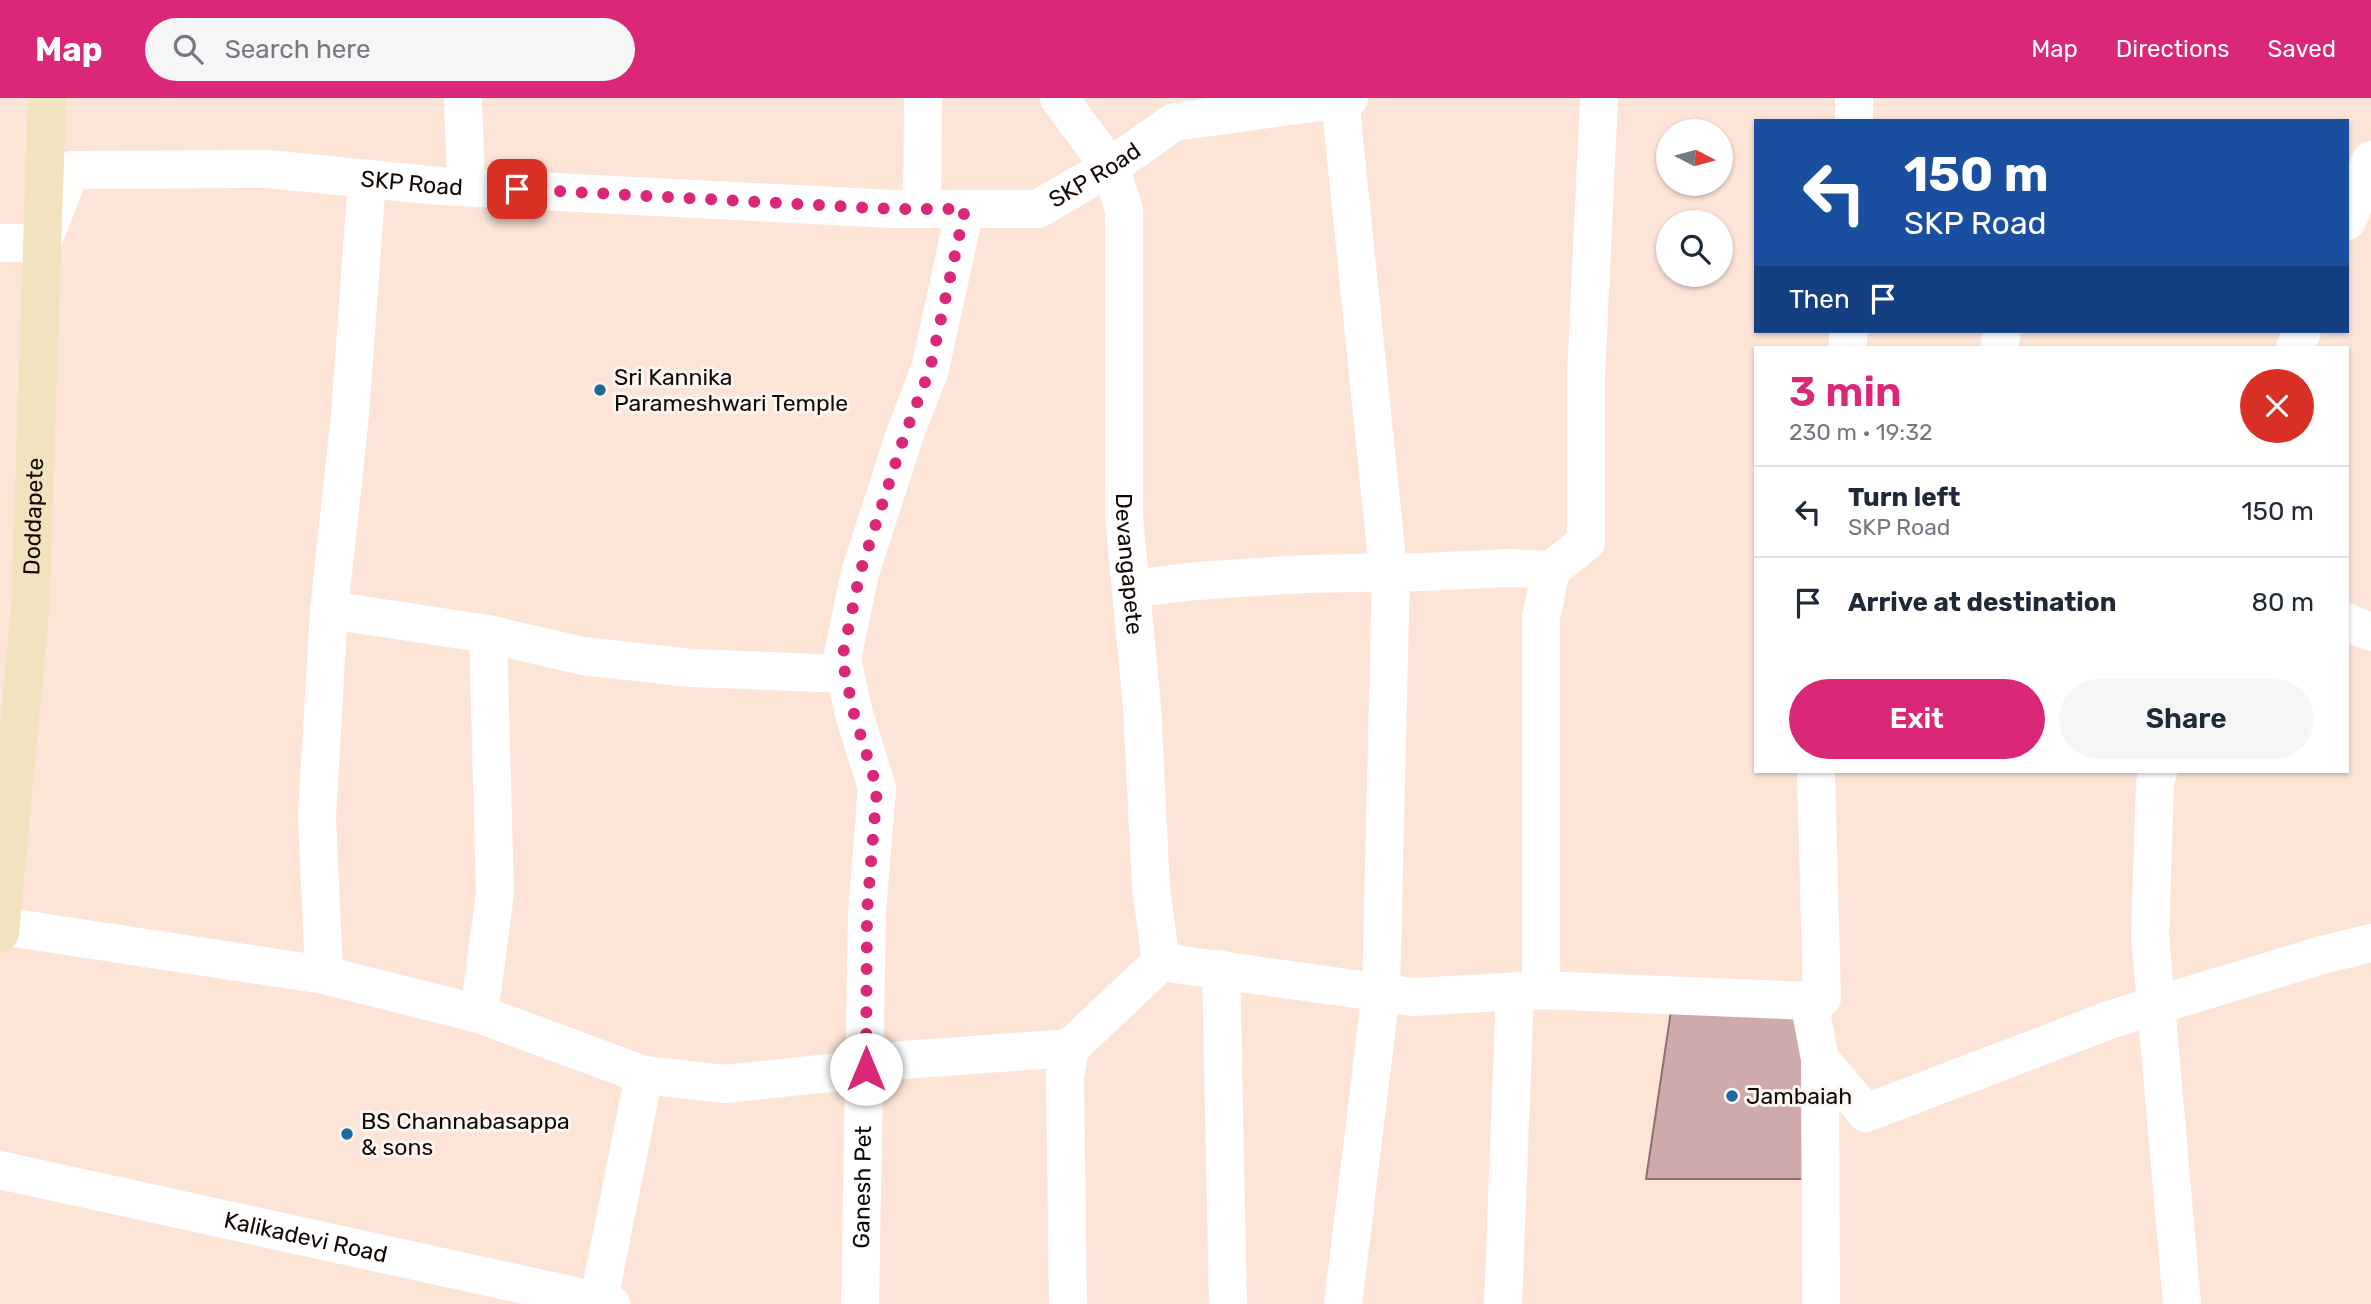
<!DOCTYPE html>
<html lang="en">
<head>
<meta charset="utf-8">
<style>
  body { margin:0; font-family:Rubik,sans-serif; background:#f6f6f7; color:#1f2937; height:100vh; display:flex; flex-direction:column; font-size:26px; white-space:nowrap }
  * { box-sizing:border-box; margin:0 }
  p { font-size:23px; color:#747a83 }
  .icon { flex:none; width:38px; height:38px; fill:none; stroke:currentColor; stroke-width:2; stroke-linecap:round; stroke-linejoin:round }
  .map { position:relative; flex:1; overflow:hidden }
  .sheet { position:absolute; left:1754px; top:248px; width:595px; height:427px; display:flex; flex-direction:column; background:#fff; border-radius:0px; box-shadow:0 2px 5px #0004 }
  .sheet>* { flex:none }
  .hud { position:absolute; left:1754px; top:21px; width:595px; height:214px; border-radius:0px; box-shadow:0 2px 5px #0004; background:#1a4fa0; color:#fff; overflow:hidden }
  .needle { width:46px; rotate:96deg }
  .fabs { position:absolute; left:1656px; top:21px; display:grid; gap:14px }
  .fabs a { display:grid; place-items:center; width:77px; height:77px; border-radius:50%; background:#fff; box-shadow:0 2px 5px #0004; font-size:35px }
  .pin { position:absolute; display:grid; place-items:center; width:60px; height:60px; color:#fff; margin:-30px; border-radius:14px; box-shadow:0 4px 10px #0006 }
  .me { position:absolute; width:77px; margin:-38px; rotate:0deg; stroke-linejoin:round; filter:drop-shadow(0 0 5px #0008) }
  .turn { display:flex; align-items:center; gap:24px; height:147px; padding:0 35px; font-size:32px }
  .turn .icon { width:91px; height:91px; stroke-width:2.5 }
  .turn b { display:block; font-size:49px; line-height:60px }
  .then { display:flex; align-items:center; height:66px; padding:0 35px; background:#0003; gap:14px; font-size:26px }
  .round { display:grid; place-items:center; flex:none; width:74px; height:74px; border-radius:37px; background:#f6f6f7 }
  .headline { display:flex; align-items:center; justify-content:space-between; height:119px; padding:0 35px }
  h1 { font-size:42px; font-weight:600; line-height:52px; color:#db2777 }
  .button { display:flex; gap:14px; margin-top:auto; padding:14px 35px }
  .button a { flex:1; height:80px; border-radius:42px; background:#db2777; color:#fff; font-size:28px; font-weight:600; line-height:80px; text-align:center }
  .button a+a { background:#f6f6f7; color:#1f2937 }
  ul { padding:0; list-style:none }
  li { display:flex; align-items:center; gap:21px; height:91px; padding:0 35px; border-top:2px solid #e0e1e3 }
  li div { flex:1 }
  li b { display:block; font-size:26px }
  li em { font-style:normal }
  header { display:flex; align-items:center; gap:42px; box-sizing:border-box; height:98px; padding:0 35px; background:#db2777; color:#fff }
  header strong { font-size:33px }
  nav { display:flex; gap:38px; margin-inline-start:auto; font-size:24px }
  .search { width:490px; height:63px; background:#f6f6f7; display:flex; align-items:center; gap:18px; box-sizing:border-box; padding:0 24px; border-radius:38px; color:#747a83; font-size:26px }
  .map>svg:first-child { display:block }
  .building { fill:#ceabaa; stroke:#907070; stroke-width:2 }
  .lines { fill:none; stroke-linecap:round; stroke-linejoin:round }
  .street { stroke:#fff; stroke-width:38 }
  .secondary { stroke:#f1e3bd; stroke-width:38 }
  .route { stroke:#db2777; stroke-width:12; stroke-dasharray:0 21.6 }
  .poi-dot { fill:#20699d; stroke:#fcf6f2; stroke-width:2.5 }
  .labels { text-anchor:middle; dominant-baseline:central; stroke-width:6; stroke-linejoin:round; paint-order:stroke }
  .street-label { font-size:23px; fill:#130a05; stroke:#fcf6f2 }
  .poi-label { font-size:23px; fill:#130a05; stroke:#fcf6f2; text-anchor:start }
</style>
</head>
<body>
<header>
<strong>Map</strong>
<div class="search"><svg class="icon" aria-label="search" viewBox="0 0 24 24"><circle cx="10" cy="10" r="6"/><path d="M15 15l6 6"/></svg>Search here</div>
<nav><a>Map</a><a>Directions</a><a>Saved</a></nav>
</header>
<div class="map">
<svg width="2371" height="1206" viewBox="0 0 2371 1206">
  <rect width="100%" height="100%" fill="#fce4d6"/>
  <!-- building -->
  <path class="building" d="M1671,913L1803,916L1809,1081H1646Z"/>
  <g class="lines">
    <!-- street -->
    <g class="street">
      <path d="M463,0L466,89"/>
      <path id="s1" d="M1059,0L1110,69L1124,112V419L1142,609L1151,790L1161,864"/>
      <path d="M1340,1L1388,472L1391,474L1381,894L1343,1206"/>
      <path d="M1854,23V0"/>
      <path d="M367,81L350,317L329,512L317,718L324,877L479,916L644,977"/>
      <path d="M922,111L923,0"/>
      <path d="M2347,123L2371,62"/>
      <path id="s2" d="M0,145H42L71,72L267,71L440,88L892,111H1038L1110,69L1174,24L1349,0"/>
      <path d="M1847,250L1849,233"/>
      <path d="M1999,250L2002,233"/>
      <path d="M2295,250L2302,233"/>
      <path d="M1131,491L1196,483L1304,476L1423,474L1509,470L1551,472"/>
      <path d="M329,512L488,536L495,795L479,916"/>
      <path d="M2347,524L2371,534"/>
      <path d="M488,536L583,558L691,570L845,576"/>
      <path d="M1816,674L1822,900L1809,903L1820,961L1821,1206"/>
      <path d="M2158,674L2155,685L2150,838L2182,1206"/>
      <path d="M1,828L324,877"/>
      <path d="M1221,871L1228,1206"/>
      <path d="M1541,892V520L1551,472L1586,444V279L1599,0"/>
      <path d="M1820,961L1866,1015L2112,921L2322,857L2371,845"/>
      <path id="s3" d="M0,1072L611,1206"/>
      <path d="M598,1206L644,977L725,986L866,971L902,962L1070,950L1161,864L1413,899L1541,892L1809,903"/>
      <path id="s4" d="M860,1206L867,814L877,690L854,616L842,561L860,475L905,336L930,271L965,111"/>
      <path d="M1068,1206L1065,979L1070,950"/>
      <path d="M1503,1206L1515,894"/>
    </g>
    <!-- secondary -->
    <path class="secondary" id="s5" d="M0,835L30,513L47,0"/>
  </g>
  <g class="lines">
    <!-- route -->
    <path class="route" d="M517,91L892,111H965L930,271L905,336L860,475L842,561L854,616L877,690L867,814L866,971"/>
  </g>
  <!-- markers -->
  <g class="poi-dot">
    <circle cx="600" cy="292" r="7"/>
    <circle cx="1732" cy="998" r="7"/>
    <circle cx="347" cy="1036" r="7"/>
  </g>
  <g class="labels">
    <!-- street labels -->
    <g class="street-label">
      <text stroke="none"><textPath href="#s2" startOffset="1155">SKP Road</textPath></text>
      <text stroke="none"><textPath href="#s2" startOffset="462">SKP Road</textPath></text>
      <text stroke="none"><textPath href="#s5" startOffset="418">Doddapete</textPath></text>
      <text stroke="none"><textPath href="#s1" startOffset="485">Devangapete</textPath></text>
      <text stroke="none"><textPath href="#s4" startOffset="117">Ganesh Pet</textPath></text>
      <text stroke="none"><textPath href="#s3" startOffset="313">Kalikadevi Road</textPath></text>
    </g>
    <!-- poi labels -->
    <g class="poi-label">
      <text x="614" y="279">Sri Kannika<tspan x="614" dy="26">Parameshwari Temple</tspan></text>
      <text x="1746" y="998">Jambaiah</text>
      <text x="361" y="1023">BS Channabasappa<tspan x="361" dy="26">&amp; sons</tspan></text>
    </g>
  </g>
</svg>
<div class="fabs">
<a><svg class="needle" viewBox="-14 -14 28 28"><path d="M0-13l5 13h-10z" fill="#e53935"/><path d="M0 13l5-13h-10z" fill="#747a83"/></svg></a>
<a><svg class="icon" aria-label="search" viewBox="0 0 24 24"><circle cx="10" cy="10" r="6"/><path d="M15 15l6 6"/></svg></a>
</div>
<div class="pin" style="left:517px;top:91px;background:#d93025"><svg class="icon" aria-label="arrive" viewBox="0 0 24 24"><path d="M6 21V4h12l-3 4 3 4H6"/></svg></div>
<svg class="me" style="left:866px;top:971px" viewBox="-20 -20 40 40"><circle r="19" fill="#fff"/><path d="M0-13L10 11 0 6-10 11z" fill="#db2777"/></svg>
<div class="hud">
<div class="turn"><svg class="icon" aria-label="left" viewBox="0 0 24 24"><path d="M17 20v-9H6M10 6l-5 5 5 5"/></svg><div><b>150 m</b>SKP Road</div></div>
<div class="then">Then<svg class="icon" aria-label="arrive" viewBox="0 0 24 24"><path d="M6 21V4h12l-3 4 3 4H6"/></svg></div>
</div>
<section class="sheet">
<div class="headline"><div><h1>3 min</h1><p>230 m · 19:32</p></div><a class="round" style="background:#d93025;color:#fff"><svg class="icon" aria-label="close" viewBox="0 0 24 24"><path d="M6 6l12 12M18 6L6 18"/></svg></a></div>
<ul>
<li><svg class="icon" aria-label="left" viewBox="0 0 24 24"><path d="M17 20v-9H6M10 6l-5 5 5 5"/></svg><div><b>Turn left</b><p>SKP Road</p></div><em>150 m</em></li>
<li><svg class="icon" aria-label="arrive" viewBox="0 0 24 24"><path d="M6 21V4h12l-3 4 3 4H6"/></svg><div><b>Arrive at destination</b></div><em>80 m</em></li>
</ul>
<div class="button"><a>Exit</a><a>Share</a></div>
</section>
</div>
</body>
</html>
